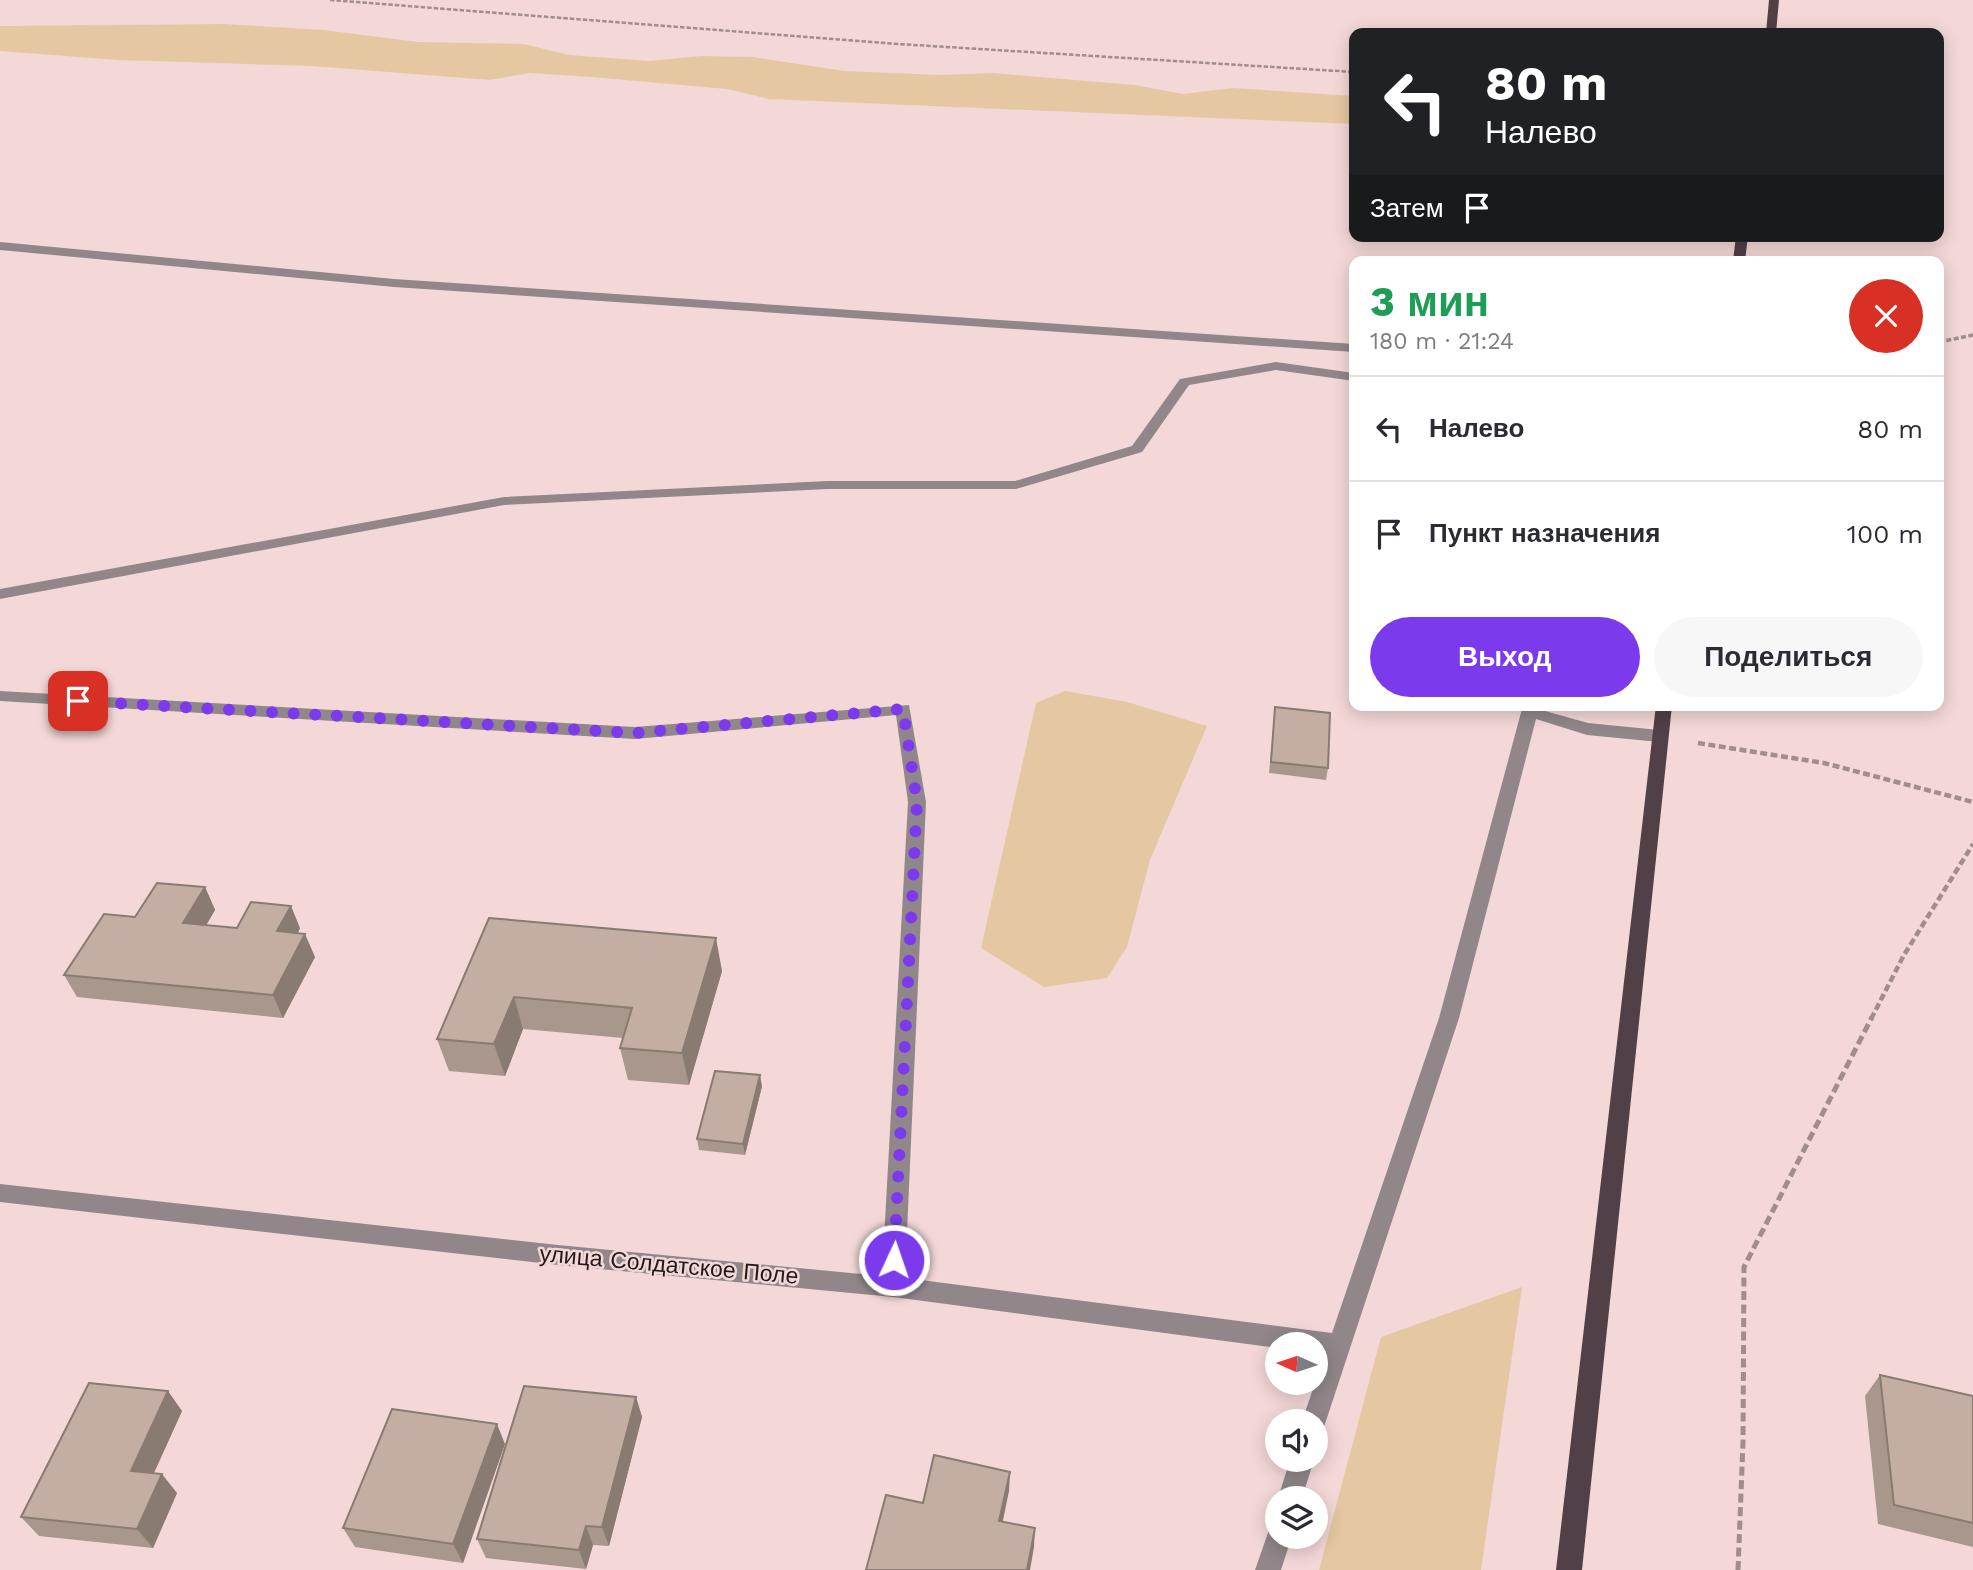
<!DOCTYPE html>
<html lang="ru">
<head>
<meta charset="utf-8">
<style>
  body { margin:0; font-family:"Work Sans",sans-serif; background:#f7f7f7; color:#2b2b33; height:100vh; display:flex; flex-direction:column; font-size:26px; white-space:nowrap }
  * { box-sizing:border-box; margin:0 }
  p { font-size:23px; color:#7c7c81 }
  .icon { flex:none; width:38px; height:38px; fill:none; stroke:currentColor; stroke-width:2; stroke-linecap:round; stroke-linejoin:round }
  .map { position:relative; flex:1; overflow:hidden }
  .sheet { position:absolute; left:1349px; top:256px; width:595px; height:455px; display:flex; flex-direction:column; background:#fff; border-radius:14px; box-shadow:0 4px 18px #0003 }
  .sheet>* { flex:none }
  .guide { position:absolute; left:1349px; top:28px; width:595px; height:214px; border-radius:14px; box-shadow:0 4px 18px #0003; background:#202124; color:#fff; overflow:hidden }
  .needle { width:46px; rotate:273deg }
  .controls { position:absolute; left:1265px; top:1332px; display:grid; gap:14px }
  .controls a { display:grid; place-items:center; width:63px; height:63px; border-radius:50%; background:#fff; box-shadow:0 4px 18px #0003; font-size:35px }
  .pin { position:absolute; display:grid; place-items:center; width:60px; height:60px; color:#fff; margin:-30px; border-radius:14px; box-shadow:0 4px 10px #0006 }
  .me { position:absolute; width:77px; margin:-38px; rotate:3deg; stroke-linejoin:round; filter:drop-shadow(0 0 5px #0008) }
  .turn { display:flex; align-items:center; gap:24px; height:147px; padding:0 21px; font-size:32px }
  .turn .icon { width:91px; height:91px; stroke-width:2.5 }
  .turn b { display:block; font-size:49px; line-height:60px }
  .then { display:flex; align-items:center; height:66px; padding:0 21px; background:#0003; gap:14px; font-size:26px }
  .round { display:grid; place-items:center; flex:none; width:74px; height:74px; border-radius:37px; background:#f7f7f7 }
  .summary { display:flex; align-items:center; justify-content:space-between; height:119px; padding:0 21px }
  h1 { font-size:42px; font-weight:700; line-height:52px; color:#1e9e55 }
  .button { display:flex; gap:14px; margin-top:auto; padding:14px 21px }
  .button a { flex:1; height:80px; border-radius:42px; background:#7c3aed; color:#fff; font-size:28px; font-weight:700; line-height:80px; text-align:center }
  .button a+a { background:#f7f7f7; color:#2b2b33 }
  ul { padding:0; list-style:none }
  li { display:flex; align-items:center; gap:21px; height:105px; padding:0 21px; border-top:2px solid #e1e1e2 }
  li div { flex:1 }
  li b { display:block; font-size:26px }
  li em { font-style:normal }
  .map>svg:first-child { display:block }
  .green { fill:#e5c8a2 }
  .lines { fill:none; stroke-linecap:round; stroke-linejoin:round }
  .path-far3 { stroke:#a18d8c; stroke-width:2.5; stroke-dasharray:4.5 2; stroke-linecap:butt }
  .path-far2 { stroke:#a18d8c; stroke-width:3.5; stroke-dasharray:5 2.5; stroke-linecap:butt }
  .path-far1 { stroke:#a18d8c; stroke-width:4.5; stroke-dasharray:7 3.5; stroke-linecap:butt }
  .path { stroke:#a18d8c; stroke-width:5; stroke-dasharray:9 4.5; stroke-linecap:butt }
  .minor { fill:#91878b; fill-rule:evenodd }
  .major { fill:#514047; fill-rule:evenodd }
  .wall { fill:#a9968c }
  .shaded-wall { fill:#897a72 }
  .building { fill:#c4aea3; stroke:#897a72; stroke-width:2 }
  .route { stroke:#7c3aed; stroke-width:12; stroke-dasharray:0 21.6 }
  .labels { text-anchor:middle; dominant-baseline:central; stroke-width:5; stroke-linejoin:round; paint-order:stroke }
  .near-street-label { font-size:23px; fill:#231919; stroke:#f3d8d7 }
</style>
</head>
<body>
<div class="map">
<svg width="1973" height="1570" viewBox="0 0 1973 1570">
  <rect width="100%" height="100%" fill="#f3d8d7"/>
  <!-- green -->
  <path class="green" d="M225,24L323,30L418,42L524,44L569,55L649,61L701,56L753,57L844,71L940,75L993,73L1134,85L1183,94L1233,88L1354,96V124L769,99L727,89L591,77L529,73L490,80L312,66L118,60L0,51V26Z
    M1065,691L1127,702L1207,726L1150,860L1127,947L1107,978L1044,987L981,948L1036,703Z
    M1522,1287L1481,1570H1319L1381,1337Z"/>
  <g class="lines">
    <!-- path-far3 -->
    <path class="path-far3" d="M330,0L898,44L1354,72"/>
    <!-- path-far2 -->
    <path class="path-far2" d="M1939,342L1973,335"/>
    <!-- path-far1 -->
    <path class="path-far1" d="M1698,743L1824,763L1973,802
      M1871,1019L1904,955L1973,844"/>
    <!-- path -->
    <path class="path" d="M1738,1570L1743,1442L1744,1267L1872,1017"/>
    <!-- minor -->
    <path class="minor" d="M0,242L394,279L1354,344V352L394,287L0,250Z
      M1276,362L1354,373V381L1276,370L1189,385L1142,452L1016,489H828L504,505L0,599V589L504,497L828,481H1015L1132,446L1180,379Z
      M0,691L635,727L909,705L926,802L905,1278L1332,1333L1439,1018L1523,705H1539L1538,709L1588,723L1659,730L1667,736L1659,742L1587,735L1536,719L1459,1018L1326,1421L1323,1429L1316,1432V1421H1302L1325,1354L1316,1353V1344H1278V1348L893,1297L558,1265L0,1202V1184L558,1245L882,1276L908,802L896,715L635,739L0,701Z
      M1290,1460H1314L1302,1498H1278Z
      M1278,1524V1536H1292L1281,1570H1255L1270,1527Z"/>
    <!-- major -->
    <path class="major" d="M1769,0H1779L1776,33H1766Z
      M1736,236H1748L1745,261H1733Z
      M1656,705H1672L1582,1570H1556Z"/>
  </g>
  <!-- wall -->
  <path class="wall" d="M1275,707L1328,768L1326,780L1269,773Z
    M205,887L215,910L206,925L237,928H300L298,933L315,957L283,1018L77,997L64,975L135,917Z
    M489,918L722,971L689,1085L628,1080L620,1048L623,1038L523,1029L505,1076L449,1071L437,1039Z
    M762,1086L745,1155L699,1150L697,1139Z
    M1880,1375L1973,1396V1547L1878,1524L1865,1396Z
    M636,1397L642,1417L609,1546L593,1545L586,1569L486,1558L477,1539Z
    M182,1411L154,1473L177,1493L153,1548L39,1536L21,1517Z
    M505,1444L463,1563L355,1547L343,1528Z"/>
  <!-- shaded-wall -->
  <path class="shaded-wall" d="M205,887L215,910L194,946L183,923Z
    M291,906L300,928L287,954L277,931Z
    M305,934L315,957L283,1018L273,995Z
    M716,938L722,971L689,1085L682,1053Z
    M514,997L523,1029L505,1076L494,1044Z
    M760,1075L762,1086L745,1155L743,1144Z
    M168,1391L182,1411L146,1490L131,1471Z
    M636,1397L642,1417L609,1546L602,1527Z
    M497,1424L505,1444L463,1563L453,1544Z
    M1010,1472L1009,1491L999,1540V1521Z
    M162,1474L177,1493L153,1548L137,1529Z
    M586,1526L593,1545L586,1569L579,1550Z
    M1035,1528L1034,1547L1030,1570H1027Z"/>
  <!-- building -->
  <path class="building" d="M1275,707L1330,713L1328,768L1271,762Z
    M157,883L205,887L183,923L237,928L251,902L291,906L277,931L305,934L273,995L64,975L104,914L135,917Z
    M489,918L716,938L682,1053L620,1048L632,1008L514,997L494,1044L437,1039Z
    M715,1071L760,1075L743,1144L697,1139Z
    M1880,1375L1973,1396V1523L1894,1505Z
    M89,1383L168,1391L131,1471L162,1474L137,1529L21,1517Z
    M524,1386L636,1397L602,1527L586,1526L579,1550L477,1539Z
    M392,1409L497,1424L453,1544L343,1528Z
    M934,1455L1010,1472L999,1521L1035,1528L1027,1570H866L886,1495L923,1503Z"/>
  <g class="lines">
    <!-- route -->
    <path class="route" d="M78,701L635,733L903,709L917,802L894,1260"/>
  </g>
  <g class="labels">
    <!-- near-street labels -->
    <g class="near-street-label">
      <text transform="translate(669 1265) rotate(5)">улица Солдатское Поле</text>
    </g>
  </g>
</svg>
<div class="controls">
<a><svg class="needle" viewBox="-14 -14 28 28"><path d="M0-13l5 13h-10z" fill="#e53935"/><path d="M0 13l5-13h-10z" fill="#7c7c81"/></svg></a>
<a><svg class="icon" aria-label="sound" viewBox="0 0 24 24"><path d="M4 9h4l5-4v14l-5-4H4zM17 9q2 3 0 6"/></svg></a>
<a><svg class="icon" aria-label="layers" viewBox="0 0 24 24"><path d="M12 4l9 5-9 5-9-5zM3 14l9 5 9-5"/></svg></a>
</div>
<div class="pin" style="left:78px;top:701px;background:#d93025"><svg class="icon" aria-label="arrive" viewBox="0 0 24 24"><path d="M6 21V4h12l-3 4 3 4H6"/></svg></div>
<svg class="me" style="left:894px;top:1260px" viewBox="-20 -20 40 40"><circle r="17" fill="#7c3aed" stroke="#fff" stroke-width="3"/><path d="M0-11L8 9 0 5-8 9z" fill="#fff"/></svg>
<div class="guide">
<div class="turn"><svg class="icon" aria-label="left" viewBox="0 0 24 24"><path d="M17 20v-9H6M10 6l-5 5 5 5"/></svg><div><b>80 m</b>Налево</div></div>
<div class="then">Затем<svg class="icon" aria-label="arrive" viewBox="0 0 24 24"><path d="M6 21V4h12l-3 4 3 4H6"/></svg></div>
</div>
<section class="sheet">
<div class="summary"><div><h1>3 мин</h1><p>180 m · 21:24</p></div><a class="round" style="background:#d93025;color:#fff"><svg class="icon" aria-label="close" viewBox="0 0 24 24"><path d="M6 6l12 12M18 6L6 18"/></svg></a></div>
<ul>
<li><svg class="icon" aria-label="left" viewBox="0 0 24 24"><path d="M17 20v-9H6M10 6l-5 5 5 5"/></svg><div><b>Налево</b></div><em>80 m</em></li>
<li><svg class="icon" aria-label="arrive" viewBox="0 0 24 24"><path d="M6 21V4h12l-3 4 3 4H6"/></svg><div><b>Пункт назначения</b></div><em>100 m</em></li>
</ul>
<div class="button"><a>Выход</a><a>Поделиться</a></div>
</section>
</div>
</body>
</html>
